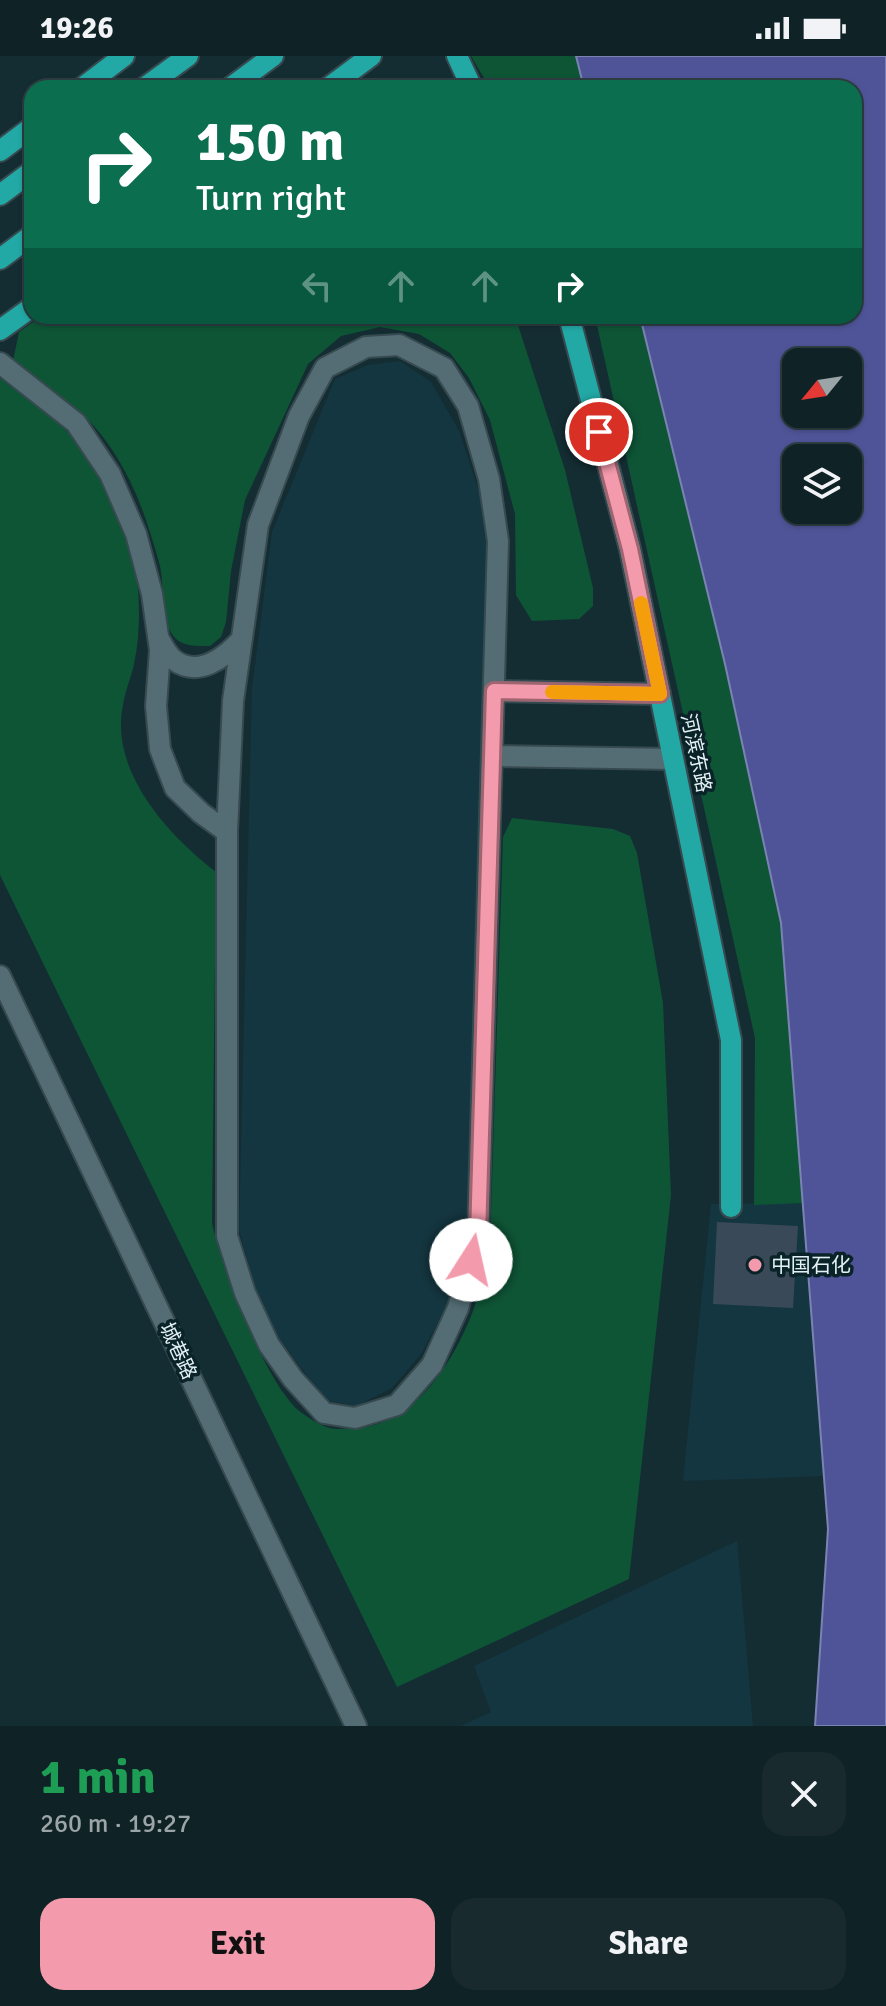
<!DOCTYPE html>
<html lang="en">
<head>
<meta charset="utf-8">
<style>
  body { margin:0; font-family:Signika,"Noto Sans SC",sans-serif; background:#182a2e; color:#f1f3f6; height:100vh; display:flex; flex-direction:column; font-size:30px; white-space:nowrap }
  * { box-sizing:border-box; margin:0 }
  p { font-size:26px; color:#9ba4a7 }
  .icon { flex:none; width:44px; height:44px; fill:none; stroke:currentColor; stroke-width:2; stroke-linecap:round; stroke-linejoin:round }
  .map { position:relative; height:1670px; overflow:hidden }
  .details { display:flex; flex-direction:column; background:#0f2226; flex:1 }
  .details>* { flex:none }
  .top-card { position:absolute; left:24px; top:24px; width:838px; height:244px; border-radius:24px; box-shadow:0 2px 6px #0004,0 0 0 2px #2f3f43; background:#0b6e4f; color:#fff; overflow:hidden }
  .needle { width:52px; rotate:240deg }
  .controls { position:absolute; left:782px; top:292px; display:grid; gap:16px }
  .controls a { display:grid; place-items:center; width:80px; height:80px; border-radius:16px; background:#0f2226; box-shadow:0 2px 6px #0004,0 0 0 2px #2f3f43; font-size:40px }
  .pin { position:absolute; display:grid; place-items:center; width:68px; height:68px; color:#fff; margin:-34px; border:4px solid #fff; border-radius:50%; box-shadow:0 2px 8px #0007 }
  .me { position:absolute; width:88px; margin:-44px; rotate:10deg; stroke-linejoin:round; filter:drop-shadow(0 0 6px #0008) }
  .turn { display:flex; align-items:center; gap:28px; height:168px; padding:0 40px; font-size:36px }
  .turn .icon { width:104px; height:104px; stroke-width:2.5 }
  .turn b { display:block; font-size:56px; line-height:68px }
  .lanes { display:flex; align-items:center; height:76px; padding:0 40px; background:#0003; justify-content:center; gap:40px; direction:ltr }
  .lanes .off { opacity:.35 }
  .round { display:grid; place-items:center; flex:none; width:84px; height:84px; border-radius:24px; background:#182a2e }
  .headline { display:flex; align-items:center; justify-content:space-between; height:136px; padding:0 40px }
  h1 { font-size:48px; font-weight:800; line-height:60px; color:#1e9e55 }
  .action { display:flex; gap:16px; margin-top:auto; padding:16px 40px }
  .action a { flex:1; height:92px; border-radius:24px; background:#f39aac; color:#111; font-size:32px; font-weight:800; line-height:92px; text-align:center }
  .action a+a { background:#182a2e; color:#f1f3f6 }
  .status { display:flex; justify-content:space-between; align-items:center; height:56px; padding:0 40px; background:#0f2226; direction:ltr }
  .status svg { height:22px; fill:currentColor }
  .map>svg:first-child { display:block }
  .built { fill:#143640 }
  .green { fill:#0e5536 }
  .water { fill:#4e5497; stroke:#7b83b3; stroke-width:2; fill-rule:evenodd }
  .building { fill:#394958 }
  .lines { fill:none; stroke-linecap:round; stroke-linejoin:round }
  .minor-casing { stroke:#364a4f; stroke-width:24 }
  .major-casing { stroke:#364a4f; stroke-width:24 }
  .minor { stroke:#546d75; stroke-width:20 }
  .major { stroke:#22a9a6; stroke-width:20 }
  .route-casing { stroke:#9e6470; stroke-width:20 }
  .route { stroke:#f39aac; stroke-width:14 }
  .slow { stroke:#f59e0b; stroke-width:14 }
  .poi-dot { fill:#f39aac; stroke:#0a2329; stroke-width:3 }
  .labels { text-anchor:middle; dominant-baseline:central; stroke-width:7; stroke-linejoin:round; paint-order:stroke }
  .street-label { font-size:20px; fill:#e3f1f5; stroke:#0a2329 }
  .poi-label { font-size:20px; fill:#e3f1f5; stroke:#0a2329; text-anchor:start }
</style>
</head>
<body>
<div class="status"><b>19:26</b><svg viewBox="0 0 49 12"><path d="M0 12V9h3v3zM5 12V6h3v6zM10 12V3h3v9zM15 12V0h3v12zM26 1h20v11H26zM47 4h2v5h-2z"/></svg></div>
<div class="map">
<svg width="886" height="1670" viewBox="0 0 886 1670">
  <rect width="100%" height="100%" fill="#142d33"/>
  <!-- built -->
  <path class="built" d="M400,305L431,326L459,375L479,435L487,496L467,1174L449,1246L421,1298L392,1332L356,1350L325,1344L275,1277L256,1233L239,1174L252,633L272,476L335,323L368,309Z
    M803,1147L824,1420L683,1425L711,1148Z
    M737,1485L753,1670H461L491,1656L474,1610Z"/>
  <!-- green -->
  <path class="green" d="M471,0H576L584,32H490Z
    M42,260H515L565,414L593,532V550L579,563L532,565L516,539L515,458L490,364L469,322L450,297L419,278L380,271L341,280L308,308L245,444L231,515L226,566L221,581L210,590C198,590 184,591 175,582C159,563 165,532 160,510C147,462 131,415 99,376C76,348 42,327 13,305L19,276Z
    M595,260H640L725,608L781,867L803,1147L754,1149L755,982Z
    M0,322C20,338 55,360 71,380C102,418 130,473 137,522C140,549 140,581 134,608C131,622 125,635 123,649C109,715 168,779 216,816L212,1167C222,1213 264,1323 298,1354C305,1360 321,1370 330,1372C337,1374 347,1372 354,1372C414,1371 454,1305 473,1255C480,1234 484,1211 490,1190L503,781L512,762L613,773L630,780L637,797L663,947L671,1139L629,1523L397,1631L0,819Z"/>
  <!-- water -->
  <path class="water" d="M576,0H886V1670H815L828,1473L781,867L725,608L640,260H854V32H584ZM796,306H848V358H796ZM796,402H848V454H796Z"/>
  <!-- building -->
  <path class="building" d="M717,1166L798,1170L793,1252L713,1248Z"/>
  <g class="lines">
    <defs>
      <path id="minor" d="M399,289L444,312L468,350L489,423L498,485L478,1180L458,1252L432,1309L397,1349L355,1362L324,1357L293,1323L269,1289L245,1237L227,1180V776L233,645L258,469L299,360L325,312L366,291Z
        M0,307L76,367L110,418L136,478L152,538L160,594L156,650L160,693L175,732L201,757L227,776
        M159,583C163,590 167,599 174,604C198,622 224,602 241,584
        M494,635L660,638
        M492,700L673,703
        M0,920L356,1670"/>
      <path id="major" d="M457,0L472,32
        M82,32L124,0
        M144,32L188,0
        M230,32L273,0
        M328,32L371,0
        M0,95L32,71
        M0,139L32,115
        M0,203L32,179
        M569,260L630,493L731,984V1151
        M0,274L32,251"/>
    </defs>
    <!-- minor casing -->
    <use href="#minor" class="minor-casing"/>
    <!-- major casing -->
    <use href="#major" class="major-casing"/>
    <!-- minor -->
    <use href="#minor" class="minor"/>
    <!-- major -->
    <use href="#major" class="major"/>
  </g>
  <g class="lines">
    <defs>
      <path id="route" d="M471,1204L478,1180L494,635L660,638L630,493L599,376"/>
    </defs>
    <!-- route casing -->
    <use href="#route" class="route-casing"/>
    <!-- route -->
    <use href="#route" class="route"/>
    <!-- slow -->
    <path class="slow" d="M552,636L660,638L641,547"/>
  </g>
  <!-- markers -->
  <circle class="poi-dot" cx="755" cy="1209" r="8"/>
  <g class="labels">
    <!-- street labels -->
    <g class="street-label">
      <text transform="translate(696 697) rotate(78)">河滨东路</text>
      <text transform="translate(178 1295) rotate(65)">城巷路</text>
    </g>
    <!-- poi labels -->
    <g class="poi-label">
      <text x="771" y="1209">中国石化</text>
    </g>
  </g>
</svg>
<div class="controls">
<a><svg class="needle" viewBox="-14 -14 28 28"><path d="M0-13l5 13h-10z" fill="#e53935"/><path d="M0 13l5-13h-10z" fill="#9ba4a7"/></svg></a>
<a><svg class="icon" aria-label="layers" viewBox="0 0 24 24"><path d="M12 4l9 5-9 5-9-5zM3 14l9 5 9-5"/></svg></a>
</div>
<div class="pin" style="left:599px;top:376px;background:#d93025"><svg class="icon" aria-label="arrive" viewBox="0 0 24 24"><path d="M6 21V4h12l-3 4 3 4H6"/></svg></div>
<svg class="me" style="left:471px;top:1204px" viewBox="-20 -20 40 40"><circle r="19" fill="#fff"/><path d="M0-13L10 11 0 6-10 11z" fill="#f39aac"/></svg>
<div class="top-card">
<div class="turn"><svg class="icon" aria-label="right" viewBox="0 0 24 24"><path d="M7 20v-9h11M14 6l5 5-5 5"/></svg><div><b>150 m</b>Turn right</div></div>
<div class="lanes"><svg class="icon off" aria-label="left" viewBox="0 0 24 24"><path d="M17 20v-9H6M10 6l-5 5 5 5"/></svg><svg class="icon off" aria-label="ahead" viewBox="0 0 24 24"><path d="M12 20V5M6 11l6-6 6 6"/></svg><svg class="icon off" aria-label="ahead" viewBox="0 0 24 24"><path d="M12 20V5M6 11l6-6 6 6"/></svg><svg class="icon" aria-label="right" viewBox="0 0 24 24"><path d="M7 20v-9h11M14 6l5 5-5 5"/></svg></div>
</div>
</div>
<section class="details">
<div class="headline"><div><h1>1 min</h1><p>260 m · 19:27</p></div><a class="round"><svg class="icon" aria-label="close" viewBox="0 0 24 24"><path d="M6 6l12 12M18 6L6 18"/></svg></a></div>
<div class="action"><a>Exit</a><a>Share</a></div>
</section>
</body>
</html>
